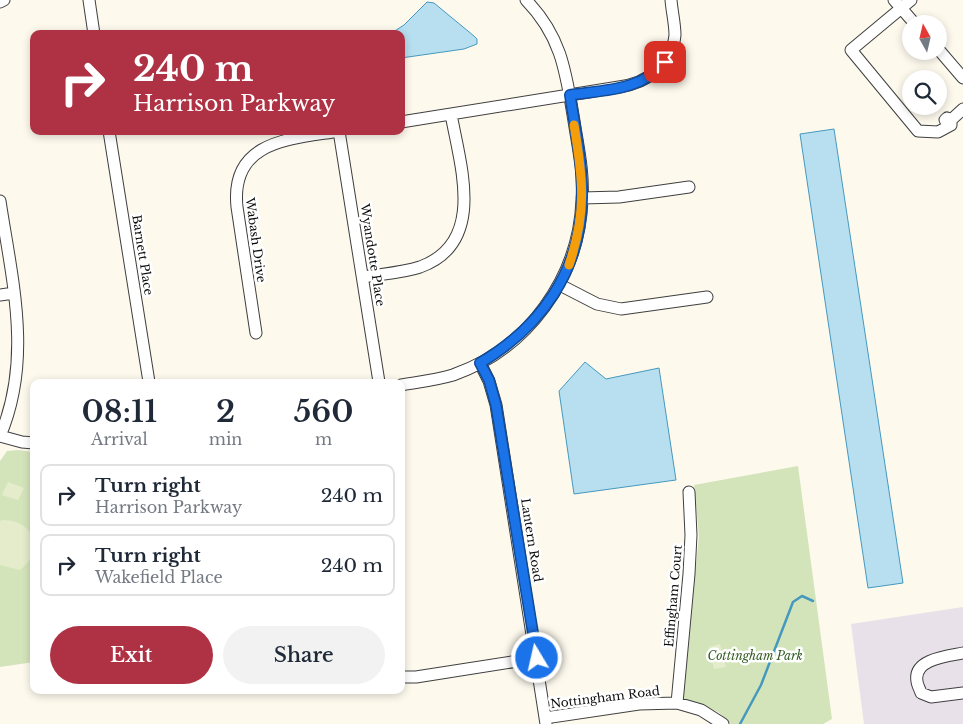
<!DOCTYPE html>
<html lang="en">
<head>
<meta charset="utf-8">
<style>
  body { margin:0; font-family:"Libre Baskerville",serif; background:#f2f2f3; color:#1f2937; height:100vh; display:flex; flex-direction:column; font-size:19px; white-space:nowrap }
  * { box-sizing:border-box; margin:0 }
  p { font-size:16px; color:#747a83 }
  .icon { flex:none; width:28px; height:28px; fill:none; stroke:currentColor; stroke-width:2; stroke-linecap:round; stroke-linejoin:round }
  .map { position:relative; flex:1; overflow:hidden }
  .side { position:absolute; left:30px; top:379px; width:375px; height:315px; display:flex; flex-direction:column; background:#fff; border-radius:10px; box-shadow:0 2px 8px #0003 }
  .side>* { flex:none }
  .top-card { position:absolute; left:30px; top:30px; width:375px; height:105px; border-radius:10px; box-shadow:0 2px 8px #0003; background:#ae3243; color:#fff; overflow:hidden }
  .needle { width:32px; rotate:352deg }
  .buttons { position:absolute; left:902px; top:15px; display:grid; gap:10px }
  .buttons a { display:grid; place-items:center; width:45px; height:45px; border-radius:50%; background:#fff; box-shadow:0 2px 8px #0003; font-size:25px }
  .pin { position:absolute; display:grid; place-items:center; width:42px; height:42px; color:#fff; margin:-21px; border-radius:10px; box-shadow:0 2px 8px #0006 }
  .me { position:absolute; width:55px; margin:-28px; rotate:351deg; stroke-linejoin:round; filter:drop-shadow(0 0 4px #0008) }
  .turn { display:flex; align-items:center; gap:18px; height:105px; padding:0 20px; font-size:22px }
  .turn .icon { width:65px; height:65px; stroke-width:2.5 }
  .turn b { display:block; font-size:35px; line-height:42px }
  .eta { display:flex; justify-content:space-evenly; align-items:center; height:85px; text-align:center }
  .eta b { font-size:30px; font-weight:600; line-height:35px }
  .action { display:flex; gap:10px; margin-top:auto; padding:10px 20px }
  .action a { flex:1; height:58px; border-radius:30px; background:#ae3243; color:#fff; font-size:20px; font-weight:600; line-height:58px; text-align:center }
  .action a+a { background:#f2f2f3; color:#1f2937 }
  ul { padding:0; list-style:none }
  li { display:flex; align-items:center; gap:15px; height:62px; margin:0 10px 8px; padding:0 10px; border:2px solid #e0e1e3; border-radius:10px }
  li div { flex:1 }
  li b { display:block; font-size:19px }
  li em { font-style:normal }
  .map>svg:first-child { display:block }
  .industrial { fill:#e9e1ea }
  .green { fill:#d4e4ba }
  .pitch { fill:#e4eccb }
  .water { fill:#b7dff0; stroke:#4599bf }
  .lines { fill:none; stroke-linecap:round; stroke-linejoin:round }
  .stream { stroke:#4599bf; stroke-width:2.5 }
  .minor-casing { stroke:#3f3f3f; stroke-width:13 }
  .minor { stroke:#fff; stroke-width:11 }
  .route-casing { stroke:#114b97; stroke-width:12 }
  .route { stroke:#1a73e8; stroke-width:9 }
  .slow { stroke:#f59e0b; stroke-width:9 }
  .labels { text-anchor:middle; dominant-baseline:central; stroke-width:5; stroke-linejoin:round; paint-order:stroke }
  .street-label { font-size:12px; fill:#0c0c0c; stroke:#fff }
  .park-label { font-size:12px; font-style:italic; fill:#345d23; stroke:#fff }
</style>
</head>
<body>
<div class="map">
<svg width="963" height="724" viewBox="0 0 963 724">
  <rect width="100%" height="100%" fill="#fdf9ed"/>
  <!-- industrial -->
  <path class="industrial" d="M963,607V724H864L851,624Z"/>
  <!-- green -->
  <path class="green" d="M18,450L34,452V662L0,667V461L7,451Z
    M798,466L832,719L823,724H731L718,712L682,698L699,536L694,485Z"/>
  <!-- pitch -->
  <path class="pitch" d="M8,482L24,488L18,500L2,495Z
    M3,520C34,520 45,551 20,570L0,565V521Z
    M720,644L726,667L714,669L709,647Z"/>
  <!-- water -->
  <path class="water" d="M427,2L434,3L474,36L477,39V44L464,49L401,58V34H390L404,25Z
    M834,129L903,583L868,588L800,134Z
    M585,362L606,379L659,368L676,480L574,494L559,391Z"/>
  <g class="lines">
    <!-- stream -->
    <path class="stream" d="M740,724L761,685L793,602L802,596L813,601"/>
    <defs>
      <path id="minor" d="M89,0L94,34
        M894,0L915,24
        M911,0L851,50L918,131L938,132L951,125V120
        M0,2L4,0
        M939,50L963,78
        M945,120L947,118L951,120L963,109
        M401,122L619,87C647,83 672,66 675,35C675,24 672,12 671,0
        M109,131L149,382
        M339,131L379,382
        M582,198L619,197L689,187
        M0,201C12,280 33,359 0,436
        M363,277C381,274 402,273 420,267C487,243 460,165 451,114
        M560,285L597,304L621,309L707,297
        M0,295L14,293
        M256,333L237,207C230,140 291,139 339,131
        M480,363L489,381L496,405L546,724
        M401,385C419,382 436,380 453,375C528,349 579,278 582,200C584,173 578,147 574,121C566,73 562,37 526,0
        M0,436L22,442L34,443
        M963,653C948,656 913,659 917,681C917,685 920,689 921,693L931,697L963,693
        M401,677H416L537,658
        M677,703L689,574L691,535L689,492
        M545,718L639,704L677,703L701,710L723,724"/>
    </defs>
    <!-- minor casing -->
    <use href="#minor" class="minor-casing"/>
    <!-- minor -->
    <use href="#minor" class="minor"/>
  </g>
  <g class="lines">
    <defs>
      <path id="route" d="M537,658L496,405L489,380L480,363C541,327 581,271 582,198C583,164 575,129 570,95C603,90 642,91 665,62"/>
    </defs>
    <!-- route casing -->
    <use href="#route" class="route-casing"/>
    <!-- route -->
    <use href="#route" class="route"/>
    <!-- slow -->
    <path class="slow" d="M569,265C587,212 583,178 574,125"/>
  </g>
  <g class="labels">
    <!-- street labels -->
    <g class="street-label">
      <text transform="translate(256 240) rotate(82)">Wabash Drive</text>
      <text transform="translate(143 255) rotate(81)">Barnett Place</text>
      <text transform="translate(373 255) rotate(81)">Wyandotte Place</text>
      <text transform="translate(532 540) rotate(81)">Lantern Road</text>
      <text transform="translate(673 596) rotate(-85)">Effingham Court</text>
      <text transform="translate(605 697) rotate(-7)">Nottingham Road</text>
    </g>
    <!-- park labels -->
    <g class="park-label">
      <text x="755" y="655">Cottingham Park</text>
    </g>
  </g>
</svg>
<div class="buttons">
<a><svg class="needle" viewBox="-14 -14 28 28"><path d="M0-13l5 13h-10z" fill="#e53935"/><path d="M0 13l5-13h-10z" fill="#747a83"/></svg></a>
<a><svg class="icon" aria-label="search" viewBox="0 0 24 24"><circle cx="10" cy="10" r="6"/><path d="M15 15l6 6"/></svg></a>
</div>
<div class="pin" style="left:665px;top:62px;background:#d93025"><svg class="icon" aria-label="arrive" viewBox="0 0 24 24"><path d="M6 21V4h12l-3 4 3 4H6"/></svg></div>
<svg class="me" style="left:537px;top:658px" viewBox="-20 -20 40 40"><circle r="17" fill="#1a73e8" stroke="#fff" stroke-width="3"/><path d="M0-11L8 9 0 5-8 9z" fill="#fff"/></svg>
<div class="top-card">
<div class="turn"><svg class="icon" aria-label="right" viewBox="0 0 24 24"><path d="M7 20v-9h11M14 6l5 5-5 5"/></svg><div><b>240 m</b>Harrison Parkway</div></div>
</div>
<section class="side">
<div class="eta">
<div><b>08:11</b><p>Arrival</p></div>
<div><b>2</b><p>min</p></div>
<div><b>560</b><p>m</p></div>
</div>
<ul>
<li><svg class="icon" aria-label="right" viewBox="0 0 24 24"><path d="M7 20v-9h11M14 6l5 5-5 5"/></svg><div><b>Turn right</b><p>Harrison Parkway</p></div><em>240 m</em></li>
<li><svg class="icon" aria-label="right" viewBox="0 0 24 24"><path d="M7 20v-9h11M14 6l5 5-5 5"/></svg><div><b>Turn right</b><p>Wakefield Place</p></div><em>240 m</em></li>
</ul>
<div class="action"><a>Exit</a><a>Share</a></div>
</section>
</div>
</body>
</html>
